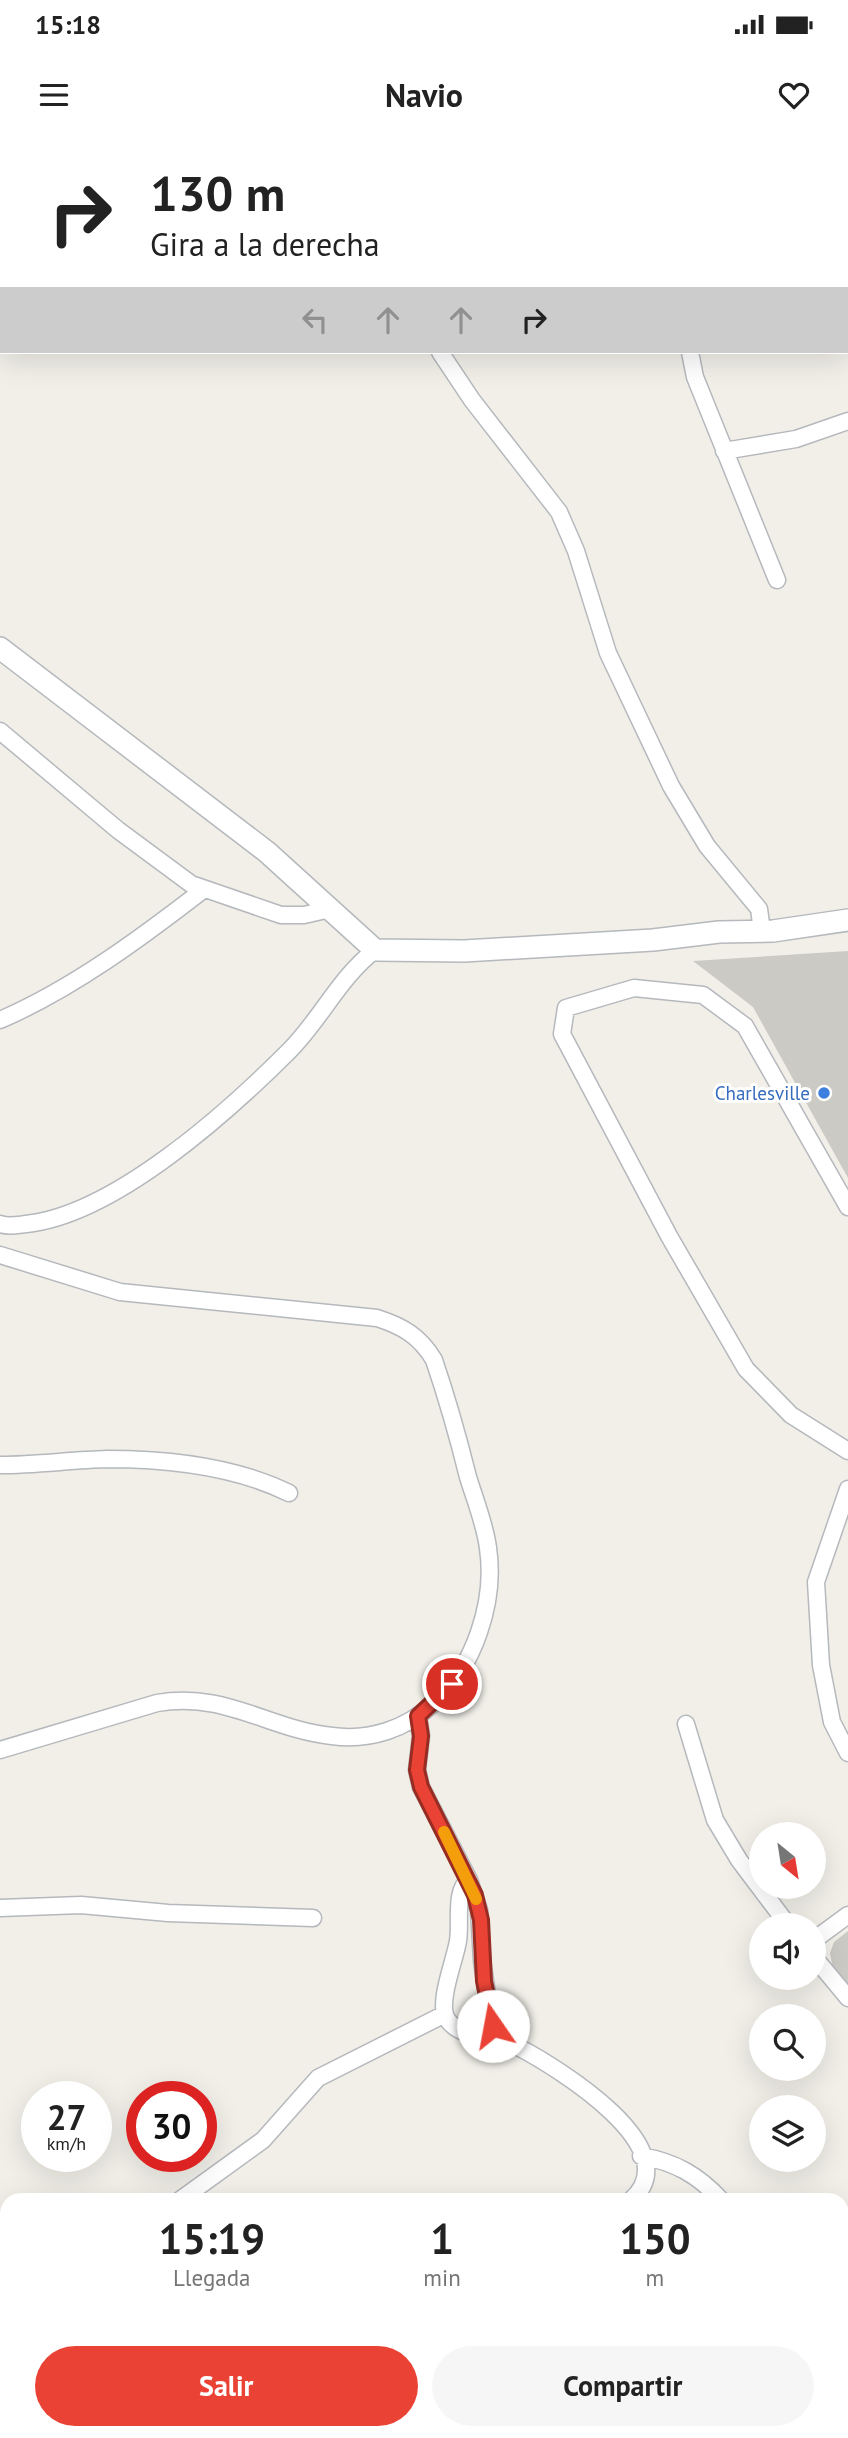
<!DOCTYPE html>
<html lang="es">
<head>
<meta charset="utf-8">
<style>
  body { margin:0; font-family:"PT Sans",sans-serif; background:#f6f6f6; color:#222; height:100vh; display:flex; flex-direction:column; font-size:26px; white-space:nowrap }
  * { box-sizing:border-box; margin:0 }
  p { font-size:23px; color:#767676 }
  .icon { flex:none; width:38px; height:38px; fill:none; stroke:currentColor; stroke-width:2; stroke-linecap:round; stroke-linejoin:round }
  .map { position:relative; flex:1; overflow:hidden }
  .panel { position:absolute; left:0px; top:2053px; width:849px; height:247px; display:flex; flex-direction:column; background:#fff; border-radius:21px 21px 0 0; box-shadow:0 7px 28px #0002 }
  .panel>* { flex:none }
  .banner { position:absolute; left:0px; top:0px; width:849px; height:214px; box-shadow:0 7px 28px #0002; background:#fff; color:#222; overflow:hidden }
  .needle { width:46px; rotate:150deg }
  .buttons { position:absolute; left:749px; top:1682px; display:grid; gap:14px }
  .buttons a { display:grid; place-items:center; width:77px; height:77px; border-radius:50%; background:#fff; box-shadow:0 7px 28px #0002; font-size:35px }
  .speed { position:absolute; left:21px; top:1941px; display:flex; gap:14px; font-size:35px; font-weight:700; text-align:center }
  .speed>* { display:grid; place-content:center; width:91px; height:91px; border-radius:50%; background:#fff; box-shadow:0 7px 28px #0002; line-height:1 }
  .speed small { font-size:18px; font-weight:400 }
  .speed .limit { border:10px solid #d22; background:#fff; color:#111 }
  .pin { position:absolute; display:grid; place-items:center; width:60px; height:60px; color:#fff; margin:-30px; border:4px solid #fff; border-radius:50%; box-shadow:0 2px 7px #0007 }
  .me { position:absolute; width:77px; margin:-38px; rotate:348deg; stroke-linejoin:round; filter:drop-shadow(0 0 5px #0008) }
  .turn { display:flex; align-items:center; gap:24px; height:147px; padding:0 35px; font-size:32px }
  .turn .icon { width:91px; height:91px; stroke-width:2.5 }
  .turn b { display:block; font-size:49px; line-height:60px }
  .lanes { display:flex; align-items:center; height:66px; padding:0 35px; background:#0003; justify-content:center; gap:35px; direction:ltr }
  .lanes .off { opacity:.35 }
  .eta { display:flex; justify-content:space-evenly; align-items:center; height:119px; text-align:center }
  .eta b { font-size:42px; font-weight:800; line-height:49px }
  .button { display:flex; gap:14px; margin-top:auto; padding:14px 35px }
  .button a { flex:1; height:80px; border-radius:42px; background:#ea4335; color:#fff; font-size:28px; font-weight:800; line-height:80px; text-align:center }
  .button a+a { background:#f6f6f6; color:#222 }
  .status { display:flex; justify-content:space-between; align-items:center; height:49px; padding:0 35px; background:#fff; direction:ltr }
  .status svg { height:19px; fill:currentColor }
  header { display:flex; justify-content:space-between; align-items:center; height:91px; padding:0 35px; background:#fff; font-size:32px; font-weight:800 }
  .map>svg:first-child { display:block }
  .building { fill:#cccac5 }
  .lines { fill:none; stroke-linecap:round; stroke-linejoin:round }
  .minor-casing { stroke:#b5b8bc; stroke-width:19 }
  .tertiary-casing { stroke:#b5b8bc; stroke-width:24 }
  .minor { stroke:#fff; stroke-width:16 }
  .tertiary { stroke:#fff; stroke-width:21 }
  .route-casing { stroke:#982c22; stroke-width:18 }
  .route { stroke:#ea4335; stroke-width:12 }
  .slow { stroke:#f59e0b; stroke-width:12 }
  .shop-dot { fill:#3f7fe0; stroke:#fff; stroke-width:2.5 }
  .labels { text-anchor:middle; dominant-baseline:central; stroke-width:6; stroke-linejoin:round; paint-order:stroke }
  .shop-label { font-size:19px; fill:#366cbe; stroke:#fff; text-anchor:end }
</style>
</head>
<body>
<div class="status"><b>15:18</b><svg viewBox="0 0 49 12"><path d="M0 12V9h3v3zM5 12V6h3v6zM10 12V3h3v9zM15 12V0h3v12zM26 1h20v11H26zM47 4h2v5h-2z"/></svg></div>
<header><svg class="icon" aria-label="menu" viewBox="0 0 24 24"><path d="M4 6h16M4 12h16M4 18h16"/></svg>Navio<svg class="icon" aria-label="heart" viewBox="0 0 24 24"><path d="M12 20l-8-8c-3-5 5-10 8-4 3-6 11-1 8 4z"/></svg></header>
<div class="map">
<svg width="848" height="2298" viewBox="0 0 848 2298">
  <rect width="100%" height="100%" fill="#f1efe8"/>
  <!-- building -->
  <path class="building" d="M848,811V1038L753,867L693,821Z
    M848,1791V1846L832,1824L830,1813L834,1802Z"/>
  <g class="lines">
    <defs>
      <path id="minor" d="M344,0L345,2
        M630,0V2
        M799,0L801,2
        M78,2V0
        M94,2L98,0
        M756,2L760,0
        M0,37L2,36
        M847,42L848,43
        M440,212L472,260L559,372L576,411L608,513L671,646L707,706L759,769L762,791
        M690,212L695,237L777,440
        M724,311L796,299L848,281
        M0,591L118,690L191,744L281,775H304L330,769
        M0,880C72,849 141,798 203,750
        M848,1067L745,886L703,855L634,848L566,868L562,894L669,1096L746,1229L791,1275L848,1311
        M0,1084C8,1087 17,1085 26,1084C114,1075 228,972 289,911C321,879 339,838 375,810
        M0,1115L120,1152L377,1178C402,1186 420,1196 434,1220C447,1258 458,1297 468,1337C475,1360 485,1384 488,1408C496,1462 474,1527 434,1563C406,1589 370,1601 332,1596C268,1589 225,1551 157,1563L0,1610
        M0,1325C36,1325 71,1320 107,1319C168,1319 234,1326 289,1353
        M848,1349L816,1442L821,1525L832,1582L848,1613
        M418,1576L421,1596L417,1630L421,1647L469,1740L479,1770L482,1821L494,1900
        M686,1584L715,1680L739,1720L788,1785
        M469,1740C454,1750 461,1784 458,1801C455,1820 437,1863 447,1879C460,1900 500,1897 520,1908C556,1927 691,2009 631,2060
        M0,1768L81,1765L168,1773L313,1778
        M814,1800L848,1775
        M814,1817L848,1858
        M641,2016C675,2022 698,2035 721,2060
        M180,2060L263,2000L318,1938L445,1874
        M842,2158L848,2159
        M0,2292L7,2285
        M184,2298L191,2292
        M493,2298L503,2292"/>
      <path id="tertiary" d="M0,508L267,712L375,810L464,811L653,800L719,792L773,791L848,780"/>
    </defs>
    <!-- minor casing -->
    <use href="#minor" class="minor-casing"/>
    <!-- tertiary casing -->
    <use href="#tertiary" class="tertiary-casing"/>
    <!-- minor -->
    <use href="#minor" class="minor"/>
    <!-- tertiary -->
    <use href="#tertiary" class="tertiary"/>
  </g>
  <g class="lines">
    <defs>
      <path id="route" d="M452,1544L418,1576L421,1596L417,1630L421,1647L475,1755L481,1780L484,1841L493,1886"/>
    </defs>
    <!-- route casing -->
    <use href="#route" class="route-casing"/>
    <!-- route -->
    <use href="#route" class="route"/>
    <!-- slow -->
    <path class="slow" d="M444,1692L476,1759"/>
  </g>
  <!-- markers -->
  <circle class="shop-dot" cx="824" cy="953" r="7"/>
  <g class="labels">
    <!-- shop labels -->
    <g class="shop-label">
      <text x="810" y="953">Charlesville</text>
    </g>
  </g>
</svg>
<div class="buttons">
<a><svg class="needle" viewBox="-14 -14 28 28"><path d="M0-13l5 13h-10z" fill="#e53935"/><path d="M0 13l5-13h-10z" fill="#767676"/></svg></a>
<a><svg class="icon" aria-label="sound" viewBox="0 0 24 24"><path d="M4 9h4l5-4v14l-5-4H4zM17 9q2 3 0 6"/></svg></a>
<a><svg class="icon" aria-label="search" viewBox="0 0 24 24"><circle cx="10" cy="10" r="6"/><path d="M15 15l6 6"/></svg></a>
<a><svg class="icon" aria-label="layers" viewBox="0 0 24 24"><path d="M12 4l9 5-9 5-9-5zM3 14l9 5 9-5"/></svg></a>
</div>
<div class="speed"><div>27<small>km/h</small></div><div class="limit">30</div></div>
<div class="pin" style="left:452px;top:1544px;background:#d93025"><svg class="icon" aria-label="arrive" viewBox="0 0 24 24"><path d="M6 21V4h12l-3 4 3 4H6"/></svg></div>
<svg class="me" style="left:493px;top:1886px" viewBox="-20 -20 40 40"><circle r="19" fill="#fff"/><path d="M0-13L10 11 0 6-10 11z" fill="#ea4335"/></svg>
<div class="banner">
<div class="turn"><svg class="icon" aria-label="right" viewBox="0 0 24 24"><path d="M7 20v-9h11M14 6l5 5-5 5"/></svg><div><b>130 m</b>Gira a la derecha</div></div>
<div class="lanes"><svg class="icon off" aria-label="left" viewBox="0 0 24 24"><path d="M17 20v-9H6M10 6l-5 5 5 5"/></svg><svg class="icon off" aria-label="ahead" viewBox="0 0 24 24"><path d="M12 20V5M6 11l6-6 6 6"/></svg><svg class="icon off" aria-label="ahead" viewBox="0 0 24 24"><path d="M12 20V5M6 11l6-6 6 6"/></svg><svg class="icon" aria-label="right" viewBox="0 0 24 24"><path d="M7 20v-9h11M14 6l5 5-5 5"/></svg></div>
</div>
<section class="panel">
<div class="eta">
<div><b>15:19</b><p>Llegada</p></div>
<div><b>1</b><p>min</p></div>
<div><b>150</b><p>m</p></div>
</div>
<div class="button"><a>Salir</a><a>Compartir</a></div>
</section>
</div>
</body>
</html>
